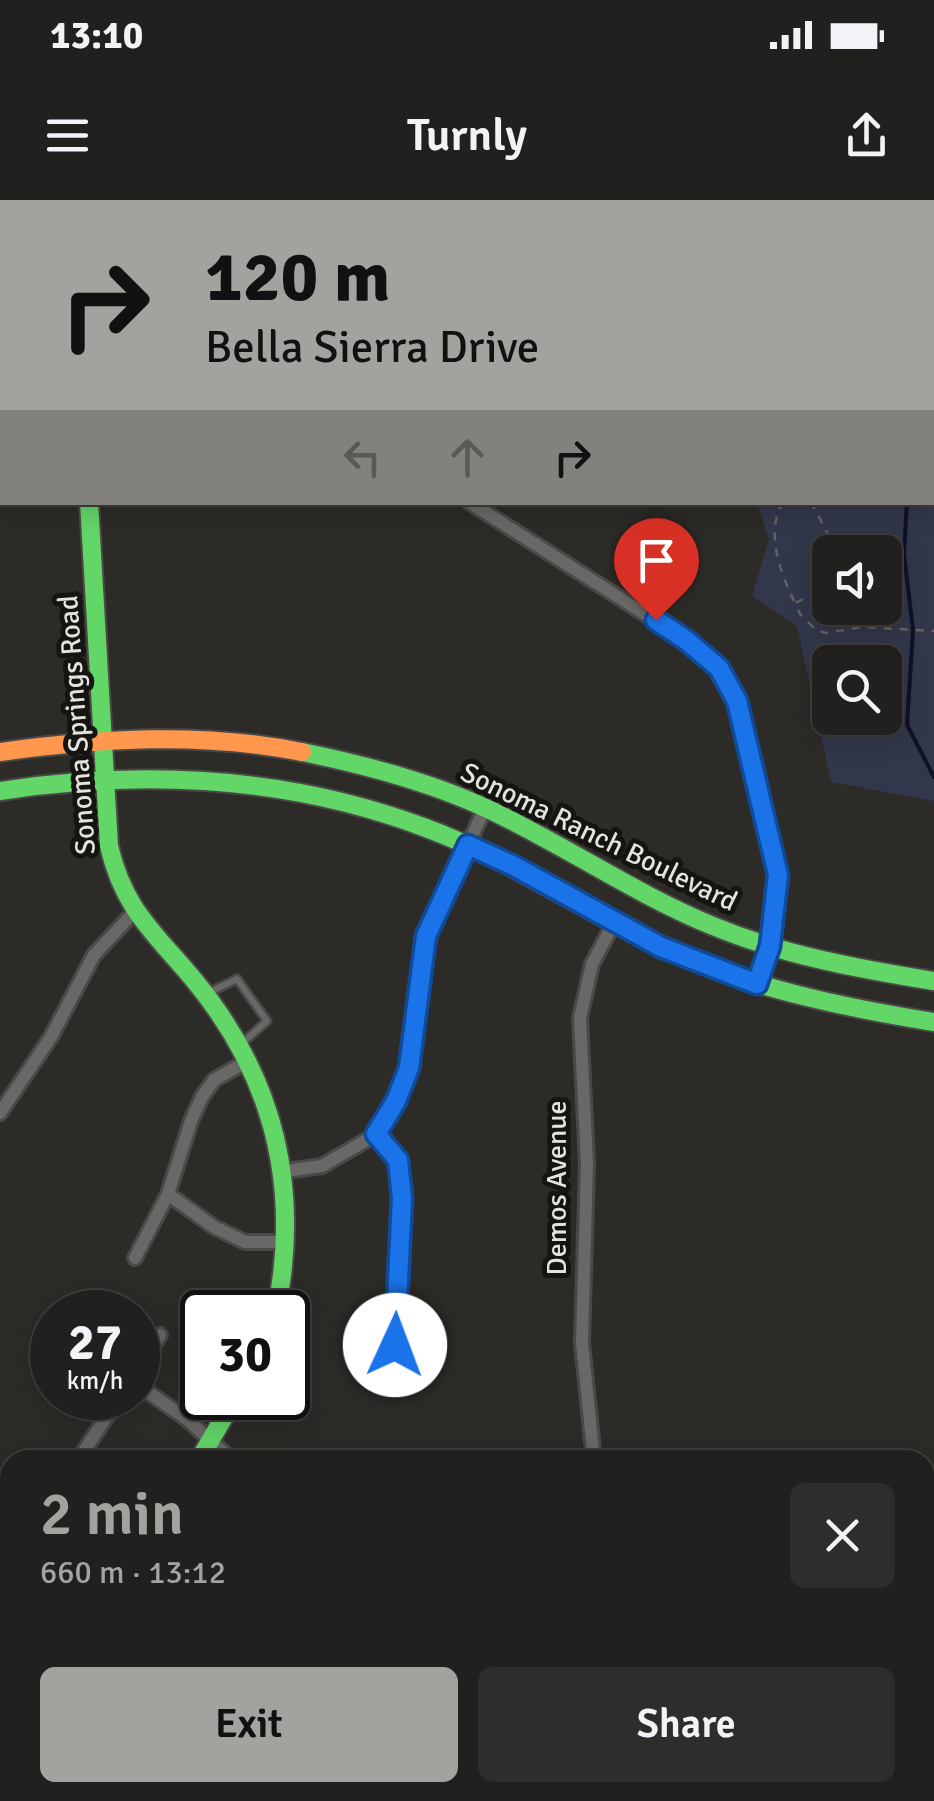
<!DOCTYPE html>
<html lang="en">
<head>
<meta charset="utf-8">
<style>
  body { margin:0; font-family:Signika,sans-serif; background:#2e2d2b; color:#f1f3f6; height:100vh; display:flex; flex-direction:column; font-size:38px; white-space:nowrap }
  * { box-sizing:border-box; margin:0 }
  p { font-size:32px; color:#a2a3a4 }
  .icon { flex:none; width:55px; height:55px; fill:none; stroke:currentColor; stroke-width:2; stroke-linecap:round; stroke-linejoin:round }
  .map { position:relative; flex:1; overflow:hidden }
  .panel { position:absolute; left:0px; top:1250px; width:935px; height:352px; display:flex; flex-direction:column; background:#22201e; border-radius:30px 30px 0 0; box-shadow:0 5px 25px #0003,0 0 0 2px #3f3e3c }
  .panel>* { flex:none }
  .banner { position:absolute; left:0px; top:0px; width:935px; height:305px; box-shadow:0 5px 25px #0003,0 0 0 2px #3f3e3c; background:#a4a29e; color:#111; overflow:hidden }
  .tools { position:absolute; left:812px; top:335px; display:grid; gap:20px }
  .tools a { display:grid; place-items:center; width:90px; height:90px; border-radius:15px; background:#22201e; box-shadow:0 5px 25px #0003,0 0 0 2px #3f3e3c; font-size:50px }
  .speed { position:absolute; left:30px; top:1090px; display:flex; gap:20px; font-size:50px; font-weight:700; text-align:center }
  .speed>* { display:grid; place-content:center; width:130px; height:130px; border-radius:50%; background:#22201e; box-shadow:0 5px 25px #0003,0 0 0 2px #3f3e3c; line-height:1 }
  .speed small { font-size:25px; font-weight:400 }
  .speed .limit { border:5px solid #111; border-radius:15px; background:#fff; color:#111 }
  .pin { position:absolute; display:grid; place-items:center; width:85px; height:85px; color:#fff; margin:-102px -42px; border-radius:50% 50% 50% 0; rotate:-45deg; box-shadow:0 0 10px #0007 }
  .pin .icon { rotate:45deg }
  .me { position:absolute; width:110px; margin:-55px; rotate:2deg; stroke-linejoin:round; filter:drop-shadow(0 0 8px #0008) }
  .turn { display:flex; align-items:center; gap:35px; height:210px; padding:0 40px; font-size:45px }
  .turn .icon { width:130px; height:130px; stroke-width:2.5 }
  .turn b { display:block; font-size:70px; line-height:85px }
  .lanes { display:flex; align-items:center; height:95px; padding:0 40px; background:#0003; justify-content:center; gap:50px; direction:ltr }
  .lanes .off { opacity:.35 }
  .round { display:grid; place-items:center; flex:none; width:105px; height:105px; border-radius:15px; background:#2e2d2b }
  .overview { display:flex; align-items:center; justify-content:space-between; height:170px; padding:0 40px }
  h1 { font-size:60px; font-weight:600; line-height:75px; color:#a4a29e }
  .primary-button { display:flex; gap:20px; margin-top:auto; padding:20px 40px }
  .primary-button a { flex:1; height:115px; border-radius:15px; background:#a4a29e; color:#111; font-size:40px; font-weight:600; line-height:115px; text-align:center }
  .primary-button a+a { background:#2e2d2b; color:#f1f3f6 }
  .status { display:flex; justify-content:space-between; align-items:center; height:70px; padding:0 50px; background:#22201e; direction:ltr }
  .status svg { height:28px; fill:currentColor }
  header { display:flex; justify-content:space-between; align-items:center; height:130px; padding:0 40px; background:#22201e; font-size:45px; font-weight:600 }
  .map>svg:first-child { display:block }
  .green { fill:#33374b; fill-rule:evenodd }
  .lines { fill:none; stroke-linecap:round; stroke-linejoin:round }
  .stream { stroke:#0f1128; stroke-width:4 }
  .lane-casing { stroke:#4a4947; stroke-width:11 }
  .street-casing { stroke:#4a4947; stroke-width:18 }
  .fast-casing { stroke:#4a4947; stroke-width:22 }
  .slow-casing { stroke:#4a4947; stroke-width:22 }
  .path { stroke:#646361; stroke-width:2.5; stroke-dasharray:8 8; stroke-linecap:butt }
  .lane { stroke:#6a6866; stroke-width:6 }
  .street { stroke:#6a6866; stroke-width:12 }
  .fast { stroke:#63d668; stroke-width:18 }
  .slow { stroke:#ff974d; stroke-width:18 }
  .route-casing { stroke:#114b97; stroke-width:25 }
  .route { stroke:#1a73e8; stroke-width:18 }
  .labels { text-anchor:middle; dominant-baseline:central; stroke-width:10; stroke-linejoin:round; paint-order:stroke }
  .street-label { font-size:28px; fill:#e4e2de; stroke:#151411 }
</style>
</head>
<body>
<div class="status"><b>13:10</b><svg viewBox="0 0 49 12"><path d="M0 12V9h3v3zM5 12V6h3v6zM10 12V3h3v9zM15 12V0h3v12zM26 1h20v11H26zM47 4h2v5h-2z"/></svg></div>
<header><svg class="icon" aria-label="menu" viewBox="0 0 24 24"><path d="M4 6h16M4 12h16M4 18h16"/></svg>Turnly<svg class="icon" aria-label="share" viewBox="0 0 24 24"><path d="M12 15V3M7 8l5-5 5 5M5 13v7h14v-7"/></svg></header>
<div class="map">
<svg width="934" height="1601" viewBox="0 0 934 1601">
  <rect width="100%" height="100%" fill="#2d2b28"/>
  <!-- green -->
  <path class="green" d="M516,0H934V601L831,582L797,426L752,396L769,339L757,303L932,302V2ZM830,352H885V408H830ZM830,462H885V518H830Z"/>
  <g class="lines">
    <!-- stream -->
    <path class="stream" d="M844,0L845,2
      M907,302L904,354L913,430L907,525L934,577"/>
    <defs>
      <path id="lane" d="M206,794L237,779L267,821L239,846"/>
      <path id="street" d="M125,0L129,2
        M46,2L48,0
        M0,88L2,82
        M469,302L686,440L719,468L737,501L778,675L770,747L757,784
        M0,913L51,837L94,755L135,711
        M377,934C383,942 392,949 397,958C414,988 395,1083 394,1119C393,1142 400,1165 405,1187
        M286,971L322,966L377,934L397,901L409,868L426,736L485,608
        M168,994L214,1027L245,1042H287
        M135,1058L168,994L191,921L202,897L214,880L247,861
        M138,1170L160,1135
        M138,1185L188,1220L232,1260
        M78,1260L119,1198
        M594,1260L582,1143L587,964L580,818L592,764L614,723
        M436,1592L443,1601
        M602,1592L606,1601"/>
      <path id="fast" d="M152,2L154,0
        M89,302L109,646C124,710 154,732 194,780C275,878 301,989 276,1112
        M302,552C366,565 431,582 490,610C566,646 635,694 713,726C783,755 859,769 934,781
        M0,591C145,569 288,576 426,628C510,659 583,711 664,748C750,788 841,807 934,822
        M199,1260L235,1198
        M130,1601L131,1592"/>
      <path id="slow" d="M0,552C100,538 202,532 302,552"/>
    </defs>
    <!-- lane casing -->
    <use href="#lane" class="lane-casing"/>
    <!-- street casing -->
    <use href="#street" class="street-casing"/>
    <!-- fast casing -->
    <use href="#fast" class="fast-casing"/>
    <!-- slow casing -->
    <use href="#slow" class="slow-casing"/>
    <!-- path -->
    <path class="path" d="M652,0L656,2
      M924,0L925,2
      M932,10L934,12
      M783,302C765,332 780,372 794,401
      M811,302L827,332L832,352
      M830,383L821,391L795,403L800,414L816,430L826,433L862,427L934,431
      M0,1496L10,1497"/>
    <!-- lane -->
    <use href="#lane" class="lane"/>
    <!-- street -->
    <use href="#street" class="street"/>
    <!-- fast -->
    <use href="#fast" class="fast"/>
    <!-- slow -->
    <use href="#slow" class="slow"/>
  </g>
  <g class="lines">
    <defs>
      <path id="route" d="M395,1145L402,998L398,960L376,934L396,901L409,868L426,736L468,645L514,666L661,747L757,784L770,746L778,675L737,501L719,468L686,440L656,420"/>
    </defs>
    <!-- route casing -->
    <use href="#route" class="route-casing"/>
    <!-- route -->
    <use href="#route" class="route"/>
  </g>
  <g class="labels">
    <!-- street labels -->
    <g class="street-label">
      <text transform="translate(77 525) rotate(-94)">Sonoma Springs Road</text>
      <text transform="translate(599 637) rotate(26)">Sonoma Ranch Boulevard</text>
      <text transform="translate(557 988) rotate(-90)">Demos Avenue</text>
    </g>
  </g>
</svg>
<div class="tools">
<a><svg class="icon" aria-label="sound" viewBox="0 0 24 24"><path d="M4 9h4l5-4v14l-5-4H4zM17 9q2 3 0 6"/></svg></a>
<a><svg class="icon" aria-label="search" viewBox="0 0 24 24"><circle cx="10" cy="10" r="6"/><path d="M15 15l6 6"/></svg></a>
</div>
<div class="speed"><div>27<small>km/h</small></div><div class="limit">30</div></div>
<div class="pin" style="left:656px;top:420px;background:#d93025"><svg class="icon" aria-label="arrive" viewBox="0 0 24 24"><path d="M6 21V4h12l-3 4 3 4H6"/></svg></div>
<svg class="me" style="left:395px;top:1145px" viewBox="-20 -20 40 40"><circle r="19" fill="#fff"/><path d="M0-13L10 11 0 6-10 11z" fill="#1a73e8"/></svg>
<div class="banner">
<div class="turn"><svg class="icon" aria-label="right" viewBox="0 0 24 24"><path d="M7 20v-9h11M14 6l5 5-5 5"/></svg><div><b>120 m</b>Bella Sierra Drive</div></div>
<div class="lanes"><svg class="icon off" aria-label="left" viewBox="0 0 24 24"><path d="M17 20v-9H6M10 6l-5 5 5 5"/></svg><svg class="icon off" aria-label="ahead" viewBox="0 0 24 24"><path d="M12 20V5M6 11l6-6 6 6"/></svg><svg class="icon" aria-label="right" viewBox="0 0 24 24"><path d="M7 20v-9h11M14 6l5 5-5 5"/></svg></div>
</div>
<section class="panel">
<div class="overview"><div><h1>2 min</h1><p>660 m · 13:12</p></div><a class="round"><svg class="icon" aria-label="close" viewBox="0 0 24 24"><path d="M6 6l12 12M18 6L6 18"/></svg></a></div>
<div class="primary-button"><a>Exit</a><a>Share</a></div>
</section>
</div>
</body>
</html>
